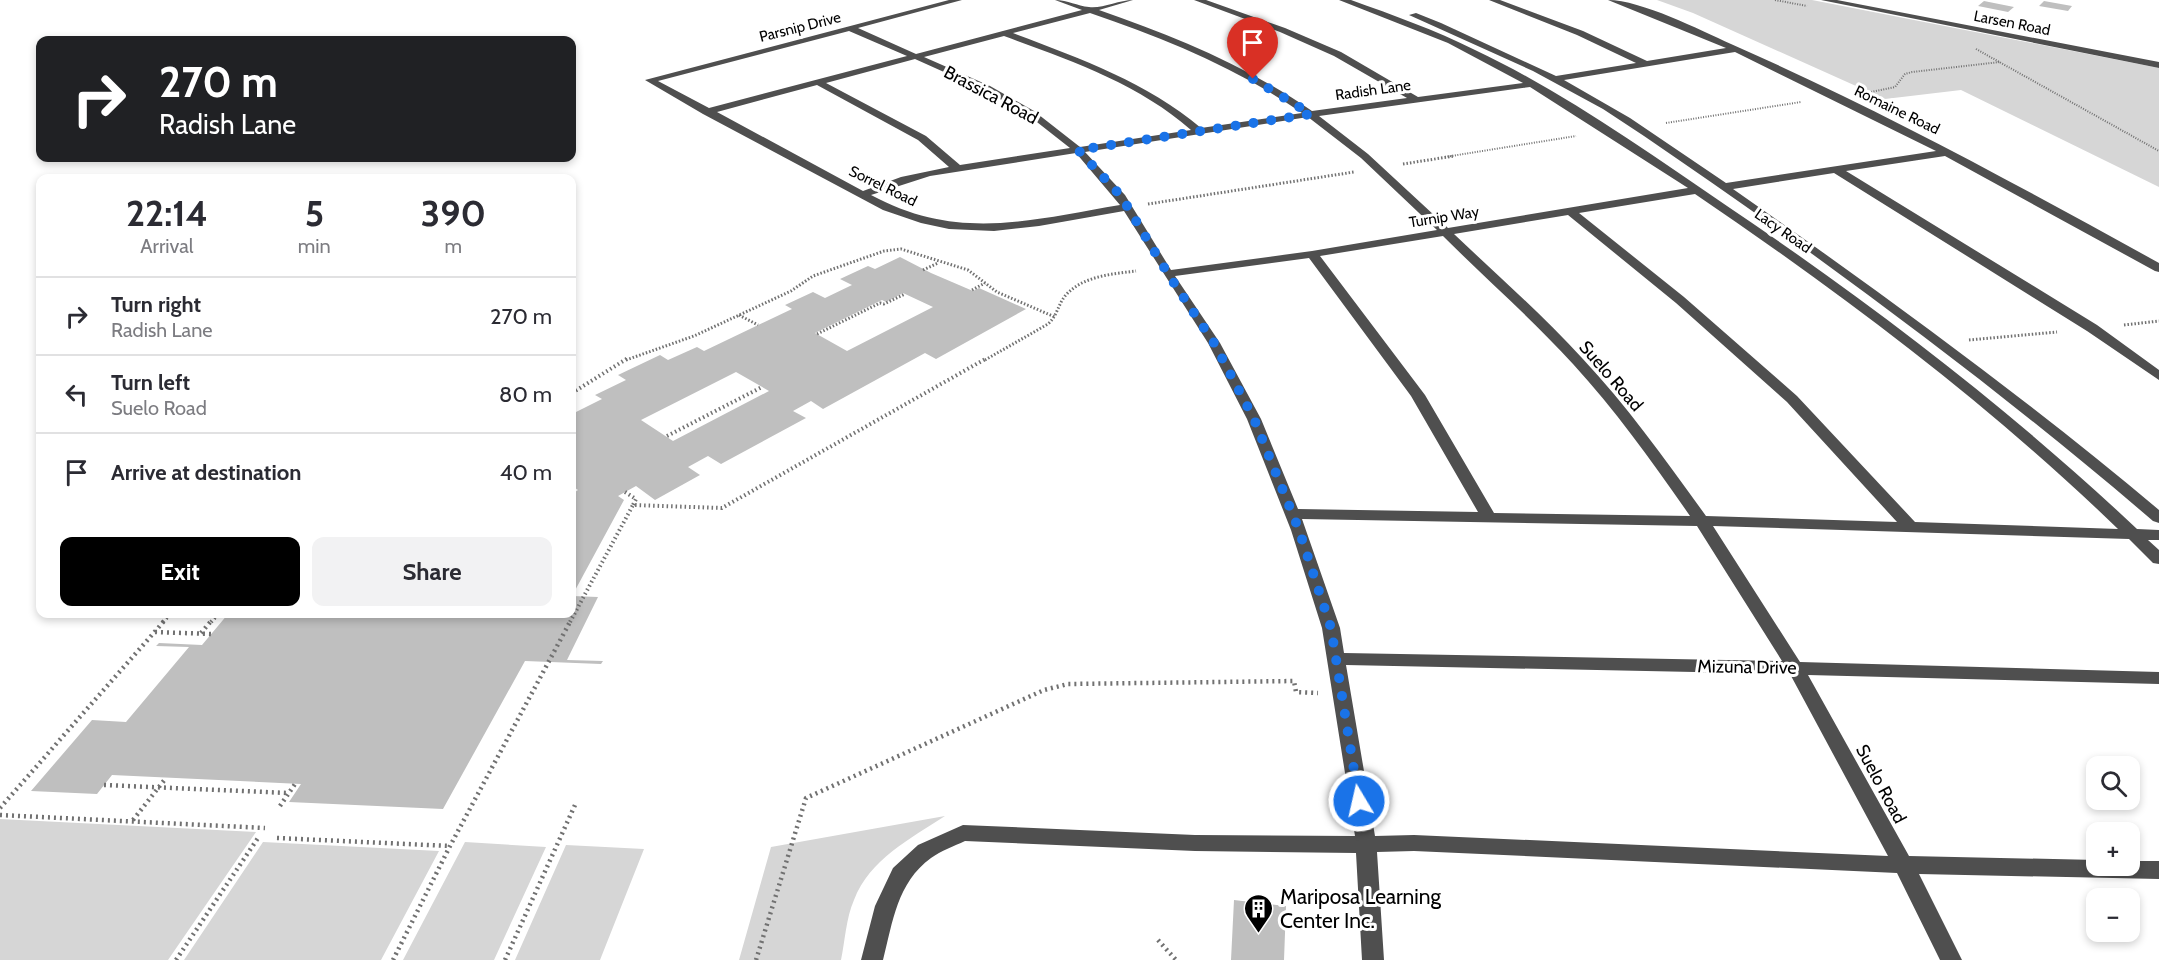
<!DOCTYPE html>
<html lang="en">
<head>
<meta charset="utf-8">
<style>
  body { margin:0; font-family:Cabin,sans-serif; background:#f2f2f3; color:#2b2b33; height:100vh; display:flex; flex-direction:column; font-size:22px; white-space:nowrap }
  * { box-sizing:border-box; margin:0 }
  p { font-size:20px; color:#7c7c81 }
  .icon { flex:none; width:33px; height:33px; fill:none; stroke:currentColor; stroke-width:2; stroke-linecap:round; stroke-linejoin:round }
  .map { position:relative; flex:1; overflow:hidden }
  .sheet { position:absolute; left:36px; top:174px; width:540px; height:444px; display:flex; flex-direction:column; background:#fff; border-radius:12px; box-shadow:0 3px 9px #0003 }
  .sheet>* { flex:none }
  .top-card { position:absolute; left:36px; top:36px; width:540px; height:126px; border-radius:12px; box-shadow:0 3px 9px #0003; background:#202124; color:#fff; overflow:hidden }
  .buttons { position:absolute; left:2086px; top:756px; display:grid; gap:12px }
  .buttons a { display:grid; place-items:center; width:54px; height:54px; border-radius:12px; background:#fff; box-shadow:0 3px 9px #0003; font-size:30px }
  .pin { position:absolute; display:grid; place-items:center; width:51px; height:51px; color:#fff; margin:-62px -26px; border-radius:50% 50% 50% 0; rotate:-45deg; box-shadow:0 0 6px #0007 }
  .pin .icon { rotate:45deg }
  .me { position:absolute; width:66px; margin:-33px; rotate:351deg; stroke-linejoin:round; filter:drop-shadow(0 0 4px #0008) }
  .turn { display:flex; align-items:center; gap:21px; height:126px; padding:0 24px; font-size:27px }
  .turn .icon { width:78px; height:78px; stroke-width:2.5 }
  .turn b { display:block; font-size:42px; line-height:51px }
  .eta { display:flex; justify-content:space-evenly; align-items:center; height:102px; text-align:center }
  .eta b { font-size:36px; font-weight:800; line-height:42px }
  .action { display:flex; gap:12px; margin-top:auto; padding:12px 24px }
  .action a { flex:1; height:69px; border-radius:12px; background:#000; color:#fff; font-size:24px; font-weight:800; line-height:69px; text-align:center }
  .action a+a { background:#f2f2f3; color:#2b2b33 }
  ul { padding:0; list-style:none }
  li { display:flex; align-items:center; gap:18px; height:78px; padding:0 24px; border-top:2px solid #e1e1e2 }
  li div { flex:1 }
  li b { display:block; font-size:22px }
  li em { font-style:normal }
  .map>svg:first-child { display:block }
  .green { fill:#d6d6d6 }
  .building { fill:#bfbfbf; fill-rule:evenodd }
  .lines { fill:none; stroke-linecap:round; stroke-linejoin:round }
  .path-far3 { stroke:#717171; stroke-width:2; stroke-dasharray:1 1.5; stroke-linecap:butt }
  .path-far2 { stroke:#717171; stroke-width:3; stroke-dasharray:1.5 2; stroke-linecap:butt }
  .path-far1 { stroke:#717171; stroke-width:4; stroke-dasharray:1.5 3; stroke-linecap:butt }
  .path { stroke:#717171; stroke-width:4.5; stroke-dasharray:2 4; stroke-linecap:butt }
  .minor { fill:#4f4f4f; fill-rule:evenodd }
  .route { stroke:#1a73e8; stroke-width:10; stroke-dasharray:0 18 }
  .labels { text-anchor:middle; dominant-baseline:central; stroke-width:6; stroke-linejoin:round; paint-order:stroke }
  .far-street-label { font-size:15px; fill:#000; stroke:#fff }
  .street-label { font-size:18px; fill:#000; stroke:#fff }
  .near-poi-label { font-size:21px; fill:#000; stroke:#fff; text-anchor:start }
</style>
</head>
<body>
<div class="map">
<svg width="2159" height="960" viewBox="0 0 2159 960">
  <rect width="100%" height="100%" fill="#fff"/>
  <!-- green -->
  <path class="green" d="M1657,0H1812L2159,68V187L1961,90L1885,99L1693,13Z
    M945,816C910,839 870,859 854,900C846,918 845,941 841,960H739L771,847Z
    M0,819L256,832L168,960H0Z
    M263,842L439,851L381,960H184Z
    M465,842L546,847L494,960H403Z
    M566,845L644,849L600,960H515Z"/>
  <!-- building -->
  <path class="building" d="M1984,1L2014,7L2008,12L1978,6Z
    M2044,1L2072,6L2068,11L2039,6Z
    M900,257L931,273L973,291L979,288L1026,309L936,359L925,353L823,409L811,401L793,411L806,418L721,464L708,456L688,467L700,475L655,500L636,486L618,496L624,500L572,596V494L578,490L572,486V414L602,399L595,395L626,380L618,375L660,355L668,360L697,347L704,351L792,309L785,305L813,292L825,298L852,285L840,279L868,266L875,269ZM903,293L933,307L847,351L815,333L882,300L886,302ZM736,372L769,391L673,441L641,420Z
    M572,596L598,597L567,660L603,661L601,664L525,661L443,809L289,802L301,784L112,775L97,794L31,791L92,720L126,722L189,647L156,646L159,643L202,645L228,614H572Z
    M1234,900L1286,906L1284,960H1231Z"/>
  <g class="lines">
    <!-- path-far3 -->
    <path class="path-far3" d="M1775,0L1807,6
      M1976,49L2159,151
      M1871,92L1895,87L1905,74L1912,72L2000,62
      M1666,123L1801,102
      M1445,157L1576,136"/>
    <!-- path-far2 -->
    <path class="path-far2" d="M1403,164L1454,156
      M1148,204L1354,172
      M923,270L938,263
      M972,290L985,283
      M739,315L758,325
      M2124,325L2159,321
      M817,334L880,303L884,304L905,294
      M1969,340L2057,332
      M626,360L694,336L791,291L813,276L884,251L901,249L968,270L997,292L1055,317
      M985,360L1048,324C1057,316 1058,305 1065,296C1082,276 1112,274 1136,271"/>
    <!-- path-far1 -->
    <path class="path-far1" d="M572,393L628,358
      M667,436L762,387
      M625,492L636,499L633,505
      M163,622L170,614
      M211,622L218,614
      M570,622L633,505L722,508L987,358"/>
    <!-- path -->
    <path class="path" d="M155,632L211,634
      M201,633L212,620
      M104,785L288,793
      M280,806L295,784
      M0,808L165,620
      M0,815L265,828
      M133,820L166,778
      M277,838L450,846
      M1158,940L1176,960
      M176,960L258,838
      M393,960L450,846L571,620
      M505,960L575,805
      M756,960L806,798L1044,690L1068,684L1294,681L1296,692L1318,693"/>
    <!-- minor -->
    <path class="minor" d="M949,0H962L858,28L916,54L1082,10L1055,0C1068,0 1077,6 1089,7C1101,9 1119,0 1133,0L1099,10C1174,36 1247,66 1312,111L1407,98L1334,56L1280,32L1194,0H1206L1285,28L1341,52L1418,97L1523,83L1448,43L1339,0H1351C1393,15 1435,30 1475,50C1564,92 1646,151 1727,206C1871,303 2011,410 2137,529L2159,530V540H2148L2159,550V564L2153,563L2129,539L1713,526L1800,662L2159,672V684L1808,675L1909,856L2097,860V866H2130V861H2159V879L1919,874L1962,960H1940L1897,873L1414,851L1377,852L1384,960H1362L1356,853L1195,851L965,841C954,846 941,851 931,858C897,883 893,921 883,960H861L875,906L893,868L918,845L963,825L1195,835L1355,836L1322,628L1291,530L1247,419L1208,343L1124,211L1039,226L994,231L949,229L921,223L883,210L703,114L645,80ZM1090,13C1164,38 1237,68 1302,113L1201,128C1147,82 1079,58 1013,33ZM849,31L907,56L709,108L658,81ZM1004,36C1069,60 1138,83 1191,130L1080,147L1034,111L990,86L924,57ZM915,59L984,90L1028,115L1070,148L960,165L926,136L826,83ZM817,85L918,140L949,167L901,177L863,191L717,112ZM1530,87L1688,188L1448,228L1368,154L1319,116ZM1308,117L1361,158L1437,230L1312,251L1171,270L1125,195L1085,152ZM1076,153L1120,205C1030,220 958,242 871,195L930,176ZM1695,194C1844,295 1989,404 2118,529L1915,522L1797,396L1684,297L1579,213ZM1568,215L1676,303L1787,402L1897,522L1706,516C1667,462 1628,407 1582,358C1542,314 1497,275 1454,234ZM1443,236C1486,279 1532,319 1573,364C1616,411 1654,464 1690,516L1494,513L1425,395L1320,256ZM1309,258L1411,396L1478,512L1298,509L1261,419L1220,343L1175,276ZM1302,519L1697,526L1782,661L1344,653L1340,628ZM1346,665L1790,674L1888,856L1414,835L1375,836Z
      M1489,0H1500L1583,31L1647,61L1726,48L1608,0C1641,0 1700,30 1731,44C1879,109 2018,185 2159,263V272L2155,271L1945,156L1846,171L2097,325L2159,370V380L2087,331L1834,173L1733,189C1879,291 2022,395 2159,510V523L2153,521C1992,383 1820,256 1644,136L1603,109L1533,71L1409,15L1416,13L1441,23L1556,76L1636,63L1577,35ZM1735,52L1936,151L1726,183L1630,118L1564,80Z
      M1821,0H1837L2159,62V68Z"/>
  </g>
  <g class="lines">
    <!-- route -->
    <path class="route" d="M1253,79L1311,114L1078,150L1121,196L1168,274L1214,343L1254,419L1299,530L1331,628L1359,801"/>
  </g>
  <!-- icons -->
  <defs>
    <symbol id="building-pin" viewBox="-11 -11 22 30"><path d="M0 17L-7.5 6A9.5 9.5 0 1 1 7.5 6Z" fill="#000" stroke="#fff"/><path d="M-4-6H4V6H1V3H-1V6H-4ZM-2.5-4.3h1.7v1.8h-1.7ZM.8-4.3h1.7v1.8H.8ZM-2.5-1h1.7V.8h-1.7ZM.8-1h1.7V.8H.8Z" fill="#fff"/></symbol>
  </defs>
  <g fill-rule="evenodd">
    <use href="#building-pin" x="1242" y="892" width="33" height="45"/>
  </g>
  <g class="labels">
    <!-- far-street labels -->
    <g class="far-street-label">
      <text transform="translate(2012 23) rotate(11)">Larsen Road</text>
      <text transform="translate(800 27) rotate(-14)">Parsnip Drive</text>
      <text transform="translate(1373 90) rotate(-8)">Radish Lane</text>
      <text transform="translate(1897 110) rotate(26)">Romaine Road</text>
      <text transform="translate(883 186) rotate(26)">Sorrel Road</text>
      <text transform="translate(1444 217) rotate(-9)">Turnip Way</text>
      <text transform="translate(1783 231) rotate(35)">Lacy Road</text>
    </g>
    <!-- street labels -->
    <g class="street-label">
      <text transform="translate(991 95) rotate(28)">Brassica Road</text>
      <text transform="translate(1611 376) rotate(49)">Suelo Road</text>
      <text transform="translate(1747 667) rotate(1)">Mizuna Drive</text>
      <text transform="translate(1881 784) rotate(62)">Suelo Road</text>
    </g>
    <!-- near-poi labels -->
    <g class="near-poi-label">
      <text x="1280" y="896">Mariposa Learning<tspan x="1280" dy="24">Center Inc.</tspan></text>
    </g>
  </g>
</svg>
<div class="buttons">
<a><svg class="icon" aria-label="search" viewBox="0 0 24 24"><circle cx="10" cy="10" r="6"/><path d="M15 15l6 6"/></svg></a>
<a>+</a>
<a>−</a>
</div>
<div class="pin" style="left:1253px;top:79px;background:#d93025"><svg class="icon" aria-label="arrive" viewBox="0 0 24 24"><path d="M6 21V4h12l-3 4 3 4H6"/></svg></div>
<svg class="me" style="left:1359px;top:801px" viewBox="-20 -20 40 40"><circle r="17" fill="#1a73e8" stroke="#fff" stroke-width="3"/><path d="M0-11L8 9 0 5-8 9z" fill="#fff"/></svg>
<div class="top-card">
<div class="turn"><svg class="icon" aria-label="right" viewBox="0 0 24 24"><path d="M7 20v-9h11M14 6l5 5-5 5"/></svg><div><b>270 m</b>Radish Lane</div></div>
</div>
<section class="sheet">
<div class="eta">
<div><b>22:14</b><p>Arrival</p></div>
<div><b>5</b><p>min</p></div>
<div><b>390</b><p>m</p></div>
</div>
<ul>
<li><svg class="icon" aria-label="right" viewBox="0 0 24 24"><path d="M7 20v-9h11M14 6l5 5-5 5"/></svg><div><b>Turn right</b><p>Radish Lane</p></div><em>270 m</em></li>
<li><svg class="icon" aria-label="left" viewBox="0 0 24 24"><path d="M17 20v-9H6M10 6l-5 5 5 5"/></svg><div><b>Turn left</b><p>Suelo Road</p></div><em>80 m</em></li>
<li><svg class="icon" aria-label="arrive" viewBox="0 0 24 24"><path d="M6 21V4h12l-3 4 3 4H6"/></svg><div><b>Arrive at destination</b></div><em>40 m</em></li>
</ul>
<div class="action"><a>Exit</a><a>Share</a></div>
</section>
</div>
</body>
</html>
